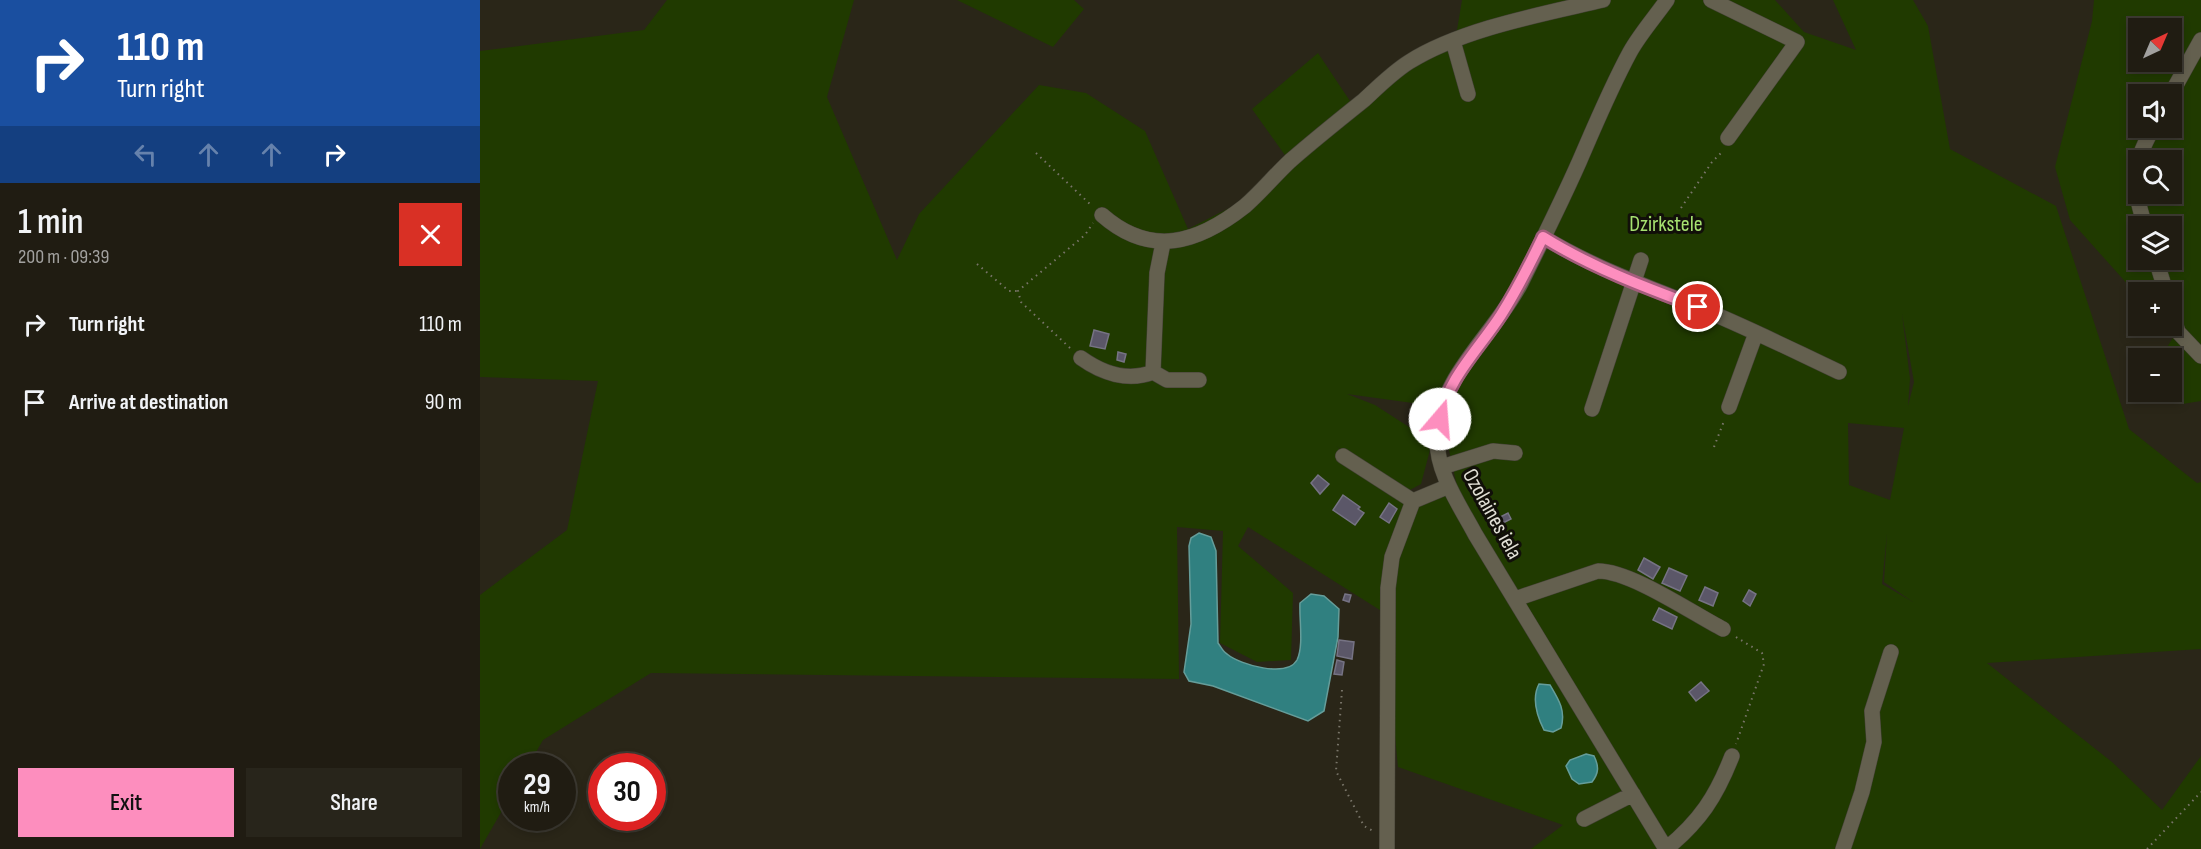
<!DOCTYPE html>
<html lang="en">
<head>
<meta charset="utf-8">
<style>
  body { margin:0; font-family:"Sofia Sans Condensed",sans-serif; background:#28251b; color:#f1f3f6; height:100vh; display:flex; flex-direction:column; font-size:22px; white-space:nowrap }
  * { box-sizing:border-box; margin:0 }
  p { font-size:20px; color:#a2a19f }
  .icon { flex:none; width:33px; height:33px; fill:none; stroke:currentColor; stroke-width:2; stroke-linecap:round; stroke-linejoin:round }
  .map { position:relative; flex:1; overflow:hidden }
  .side { display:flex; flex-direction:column; background:#201c12; width:480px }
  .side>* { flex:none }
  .hud { background:#1a4fa0; color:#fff; overflow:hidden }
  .needle { width:39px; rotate:44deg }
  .tools { position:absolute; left:1648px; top:18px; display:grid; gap:12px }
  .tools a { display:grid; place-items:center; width:54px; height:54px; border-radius:0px; background:#201c12; box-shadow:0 3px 9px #0003,0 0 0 2px #3d3a32; font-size:30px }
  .speed { position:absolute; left:18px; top:753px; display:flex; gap:12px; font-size:30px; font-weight:700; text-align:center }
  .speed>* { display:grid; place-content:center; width:78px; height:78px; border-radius:50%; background:#201c12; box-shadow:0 3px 9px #0003,0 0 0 2px #3d3a32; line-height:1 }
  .speed small { font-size:15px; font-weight:400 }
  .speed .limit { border:9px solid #d22; background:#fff; color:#111 }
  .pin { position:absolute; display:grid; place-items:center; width:51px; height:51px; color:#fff; margin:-26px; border:3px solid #fff; border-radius:50%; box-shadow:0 2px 6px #0007 }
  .me { position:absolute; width:66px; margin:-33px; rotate:18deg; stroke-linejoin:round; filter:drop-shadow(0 0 4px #0008) }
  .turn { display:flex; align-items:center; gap:21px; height:126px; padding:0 18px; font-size:27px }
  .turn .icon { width:78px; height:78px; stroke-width:2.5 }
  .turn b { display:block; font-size:42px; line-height:51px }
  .lanes { display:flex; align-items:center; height:57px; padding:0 18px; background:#0003; justify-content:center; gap:30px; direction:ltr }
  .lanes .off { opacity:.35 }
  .round { display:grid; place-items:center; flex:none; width:63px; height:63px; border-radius:0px; background:#28251b }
  .head { display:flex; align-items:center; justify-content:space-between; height:102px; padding:0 18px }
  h1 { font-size:36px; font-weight:600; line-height:45px }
  .primary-button { display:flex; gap:12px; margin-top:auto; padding:12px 18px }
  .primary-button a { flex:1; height:69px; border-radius:0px; background:#fd8ebe; color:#111; font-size:24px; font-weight:600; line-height:69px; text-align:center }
  .primary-button a+a { background:#28251b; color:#f1f3f6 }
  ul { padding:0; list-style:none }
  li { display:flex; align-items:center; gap:18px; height:78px; padding:0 18px }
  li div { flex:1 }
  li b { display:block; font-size:22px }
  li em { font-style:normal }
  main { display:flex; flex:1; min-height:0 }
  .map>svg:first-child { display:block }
  .green { fill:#203a00; fill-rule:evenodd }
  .water { fill:#308080; stroke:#659d9a; stroke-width:1.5 }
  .building { fill:#5b5768; stroke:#767384; stroke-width:1.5 }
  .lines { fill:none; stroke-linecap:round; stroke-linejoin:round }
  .minor-casing { stroke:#444136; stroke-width:16 }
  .path { stroke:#797569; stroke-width:2; stroke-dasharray:1.5 4.5; stroke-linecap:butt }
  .minor { stroke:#64604f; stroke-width:15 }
  .route-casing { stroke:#a45c7c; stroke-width:15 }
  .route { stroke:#fd8ebe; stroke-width:10 }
  .labels { text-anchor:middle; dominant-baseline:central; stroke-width:6; stroke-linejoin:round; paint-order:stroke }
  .park-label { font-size:22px; fill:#a6e170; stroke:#110f09 }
  .street-label { font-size:22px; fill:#e2e0d6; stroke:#110f09 }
</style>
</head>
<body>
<main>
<section class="side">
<div class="hud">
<div class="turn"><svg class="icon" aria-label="right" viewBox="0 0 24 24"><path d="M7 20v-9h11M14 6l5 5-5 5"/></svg><div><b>110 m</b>Turn right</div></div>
<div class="lanes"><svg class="icon off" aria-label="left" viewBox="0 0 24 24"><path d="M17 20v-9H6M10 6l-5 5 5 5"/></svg><svg class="icon off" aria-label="ahead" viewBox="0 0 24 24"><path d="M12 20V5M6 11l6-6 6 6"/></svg><svg class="icon off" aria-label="ahead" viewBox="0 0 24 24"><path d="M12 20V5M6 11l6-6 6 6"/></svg><svg class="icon" aria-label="right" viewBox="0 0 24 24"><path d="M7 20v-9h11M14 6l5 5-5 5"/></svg></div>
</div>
<div class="head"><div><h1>1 min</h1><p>200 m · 09:39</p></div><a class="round" style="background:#d93025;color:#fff"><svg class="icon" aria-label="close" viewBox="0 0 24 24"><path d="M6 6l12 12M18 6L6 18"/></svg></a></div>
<ul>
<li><svg class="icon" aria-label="right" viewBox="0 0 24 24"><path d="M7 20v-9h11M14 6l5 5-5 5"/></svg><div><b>Turn right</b></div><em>110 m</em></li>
<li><svg class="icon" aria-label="arrive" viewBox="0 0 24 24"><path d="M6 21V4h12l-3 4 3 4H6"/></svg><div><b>Arrive at destination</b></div><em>90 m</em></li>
</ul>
<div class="primary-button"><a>Exit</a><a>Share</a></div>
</section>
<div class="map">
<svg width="1721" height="849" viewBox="0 0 1721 849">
  <rect width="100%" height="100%" fill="#2a2618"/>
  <!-- green -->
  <path class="green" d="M187,0H374L347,97L417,260L439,214L559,85L606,93L665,131L708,229L761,202L807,158L772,109L838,53L870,101L977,30L982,0H1295L1324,32L1376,50L1353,0H1433L1448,26L1470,149L1576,206L1649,429L1717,483L1721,482V649L1507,663L1632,762L1682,810L1721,756V849H1051L1083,825L918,767L903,612L768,527L758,546L813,593L811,660L777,662L740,643L743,531L697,527L699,679L171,673L63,740L48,766H32L31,795L0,849V595L87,530L118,381L0,377V51L164,30ZM1422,314L1434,382L1428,406L1430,379ZM867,394L969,408L965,432L977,486L932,504L856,446L928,491L941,484L950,450L929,427L895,405ZM1368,423L1424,428L1410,500L1369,485ZM1407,533L1404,582L1433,602L1402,584Z
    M477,0H594L604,9L573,47Z
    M1614,0H1721V401L1702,404L1690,392L1692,358H1680L1694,336L1685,326H1692V292H1659V297L1590,220L1575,167L1612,21ZM1659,28H1692V62H1659ZM1659,94H1692V128H1659ZM1659,160H1692V194H1659ZM1659,226H1692V260H1659Z"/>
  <!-- water -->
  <path class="water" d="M719,533L731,537L736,551L738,643C741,647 743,652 747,654C760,665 807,678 817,660C824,646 819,619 820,603L831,594L844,596L859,609L858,637L844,711L828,721L733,686L709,681L704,672L711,624L709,546L711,538Z
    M1059,684L1070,685C1079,700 1086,711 1081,728L1073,732L1064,730C1057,716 1051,699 1059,684Z
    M1106,754L1114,756C1119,766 1119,773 1112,782L1099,784L1092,779L1086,766L1090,760Z"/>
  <!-- building -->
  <path class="building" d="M614,330L629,334L625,349L610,346Z
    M638,352L646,354L644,362L637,360Z
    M838,475L849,484L840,494L831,483Z
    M863,495L880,507L878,509L884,513L875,525L853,510Z
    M909,503L917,509L909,523L900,517Z
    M1028,513L1031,519L1023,523L1020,517Z
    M1164,558L1180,567L1173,579L1158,570Z
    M1189,568L1207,576L1200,591L1182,583Z
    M1225,587L1238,593L1233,606L1219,600Z
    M1269,590L1276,594L1270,606L1263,601Z
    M865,594L871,595L869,602L863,600Z
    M1179,608L1197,617L1192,629L1173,620Z
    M859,640L874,642L872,659L857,656Z
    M857,660L864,662L862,675L854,674Z
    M1221,682L1229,691L1216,701L1209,692Z"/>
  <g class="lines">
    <defs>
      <path id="minor" d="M1231,0L1317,42L1248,138
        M973,41L988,94
        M1691,94L1721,40
        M622,215C671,258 718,243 765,206C781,192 795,175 810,161C834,140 859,120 884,100C898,87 913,72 929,62C981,29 1063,14 1123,0
        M1665,226C1652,183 1650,169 1673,128
        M1063,237C1112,267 1164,285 1217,307C1265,326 1312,350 1359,372
        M683,243L677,273L673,372L687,380H719
        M1676,260L1686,292
        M1692,312L1698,332L1721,356
        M601,358C622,373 648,382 673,372
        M1249,407L1276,333
        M1112,409L1161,260
        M863,456L933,501
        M962,467L1013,451L1035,453
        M1035,599L1118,571C1151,571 1212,613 1243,629
        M1104,819L1153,794
        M907,849L908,588L912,557L933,501L969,486
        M1186,849L995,534C979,504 956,472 957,437C958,377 1015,334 1041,283C1061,243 1082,201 1100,160C1116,123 1131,87 1150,52C1160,34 1175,17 1187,0
        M1186,849C1220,821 1236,797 1252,756
        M1363,849L1382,792L1394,742L1392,711L1411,652"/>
    </defs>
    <!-- minor casing -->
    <use href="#minor" class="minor-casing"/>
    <!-- path -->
    <path class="path" d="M556,153L612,206
      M1201,208L1232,162L1243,151
      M497,264L529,291H538
      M590,348L541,302L538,291L605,235L613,223
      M1234,447L1244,421
      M1256,637L1282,653L1284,664L1256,744
      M862,690L856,771L884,826L893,831
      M1667,849L1721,792"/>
    <!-- minor -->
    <use href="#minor" class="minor"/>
  </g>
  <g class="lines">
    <defs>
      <path id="route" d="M960,419C967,379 999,349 1021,315C1037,290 1050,264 1063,237C1111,267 1164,287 1218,307"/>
    </defs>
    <!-- route casing -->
    <use href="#route" class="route-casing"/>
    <!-- route -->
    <use href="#route" class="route"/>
  </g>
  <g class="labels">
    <!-- park labels -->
    <g class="park-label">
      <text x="1186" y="224">Dzirkstele</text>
    </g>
    <!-- street labels -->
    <g class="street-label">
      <text transform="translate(1012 514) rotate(61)">Ozolaines iela</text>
    </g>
  </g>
</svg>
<div class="tools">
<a><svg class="needle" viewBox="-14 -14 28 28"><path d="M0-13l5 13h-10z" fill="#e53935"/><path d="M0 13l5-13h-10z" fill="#a2a19f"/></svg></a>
<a><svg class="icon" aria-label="sound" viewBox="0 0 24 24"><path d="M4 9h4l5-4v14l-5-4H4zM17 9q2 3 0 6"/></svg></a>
<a><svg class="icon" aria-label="search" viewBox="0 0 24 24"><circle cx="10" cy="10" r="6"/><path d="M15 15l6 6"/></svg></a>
<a><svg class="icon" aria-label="layers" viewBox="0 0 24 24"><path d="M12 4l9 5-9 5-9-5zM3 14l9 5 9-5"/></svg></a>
<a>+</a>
<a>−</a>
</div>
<div class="speed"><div>29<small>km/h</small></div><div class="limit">30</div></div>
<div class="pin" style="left:1218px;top:307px;background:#d93025"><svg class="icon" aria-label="arrive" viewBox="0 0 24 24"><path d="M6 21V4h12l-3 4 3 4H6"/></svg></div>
<svg class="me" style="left:960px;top:419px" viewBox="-20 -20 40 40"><circle r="19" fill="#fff"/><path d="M0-13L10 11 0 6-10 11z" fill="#fd8ebe"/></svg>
</div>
</main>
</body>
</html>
